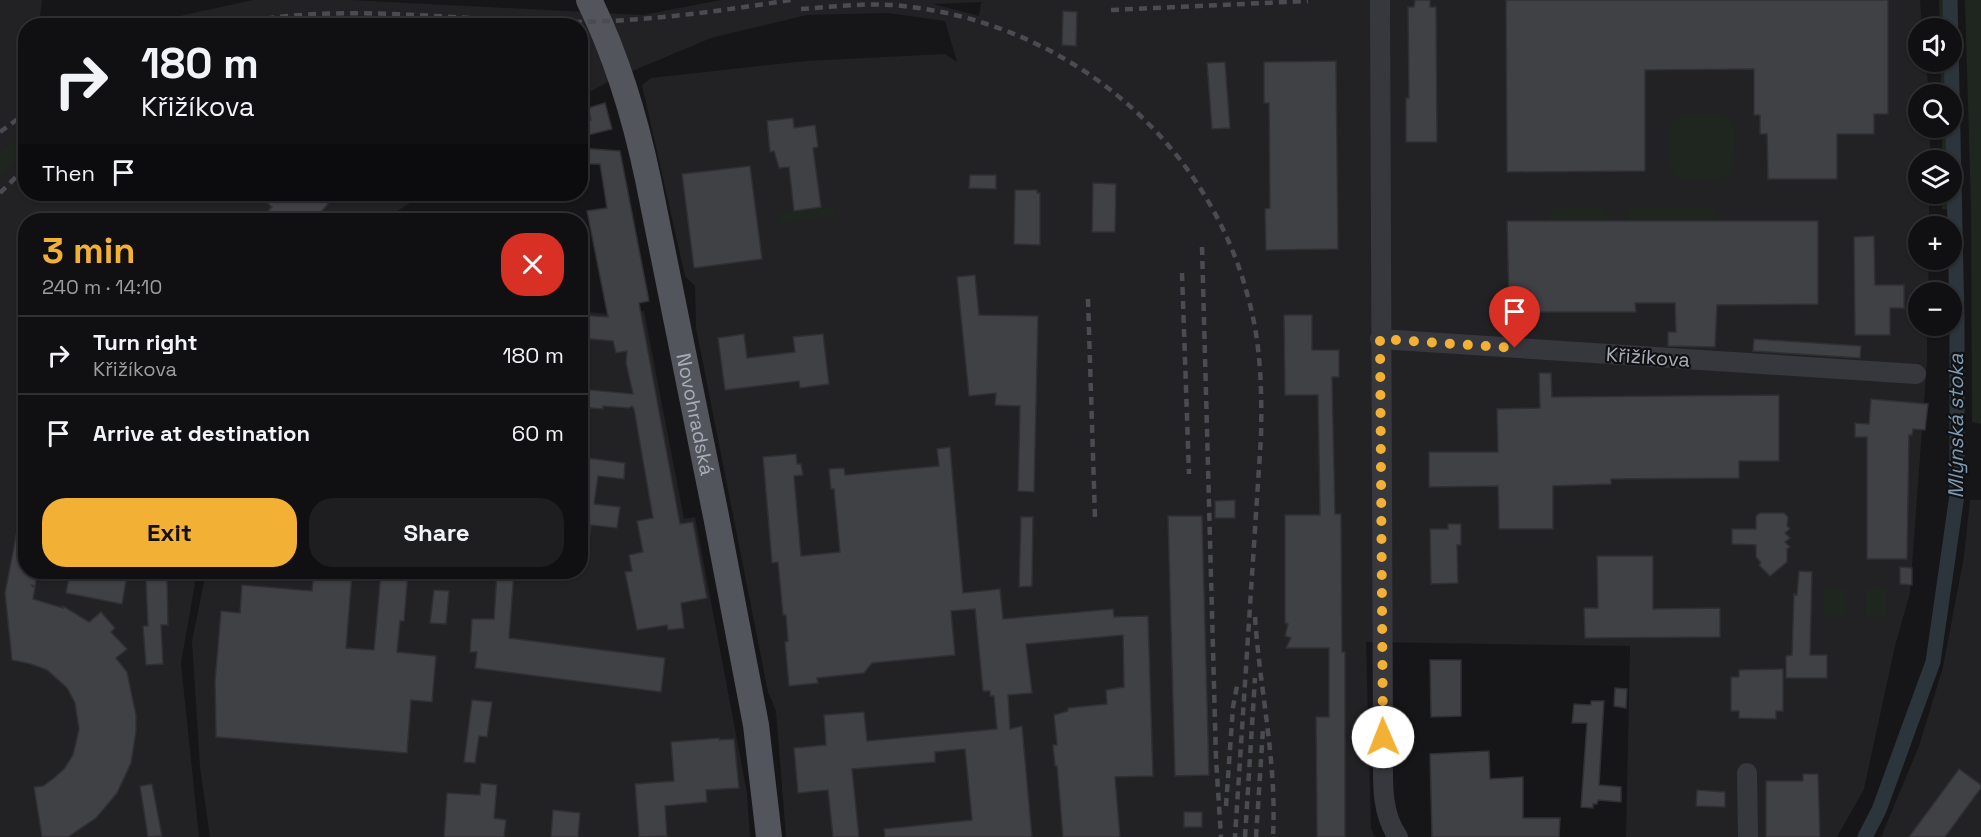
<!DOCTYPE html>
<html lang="en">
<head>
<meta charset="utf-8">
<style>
  body { margin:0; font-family:"Space Grotesk",sans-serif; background:#1e1e20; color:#f1f3f6; height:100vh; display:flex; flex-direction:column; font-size:22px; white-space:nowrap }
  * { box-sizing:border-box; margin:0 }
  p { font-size:20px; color:#9c9d9f }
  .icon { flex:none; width:33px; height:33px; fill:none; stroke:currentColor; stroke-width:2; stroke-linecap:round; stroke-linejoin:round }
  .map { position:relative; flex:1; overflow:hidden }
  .panel { position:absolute; left:18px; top:213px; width:570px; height:366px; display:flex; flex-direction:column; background:#101012; border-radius:24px; box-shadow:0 2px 4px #0004,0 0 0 2px #303032 }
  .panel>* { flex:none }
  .hud { position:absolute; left:18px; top:18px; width:570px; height:183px; border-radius:24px; box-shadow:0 2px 4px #0004,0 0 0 2px #303032; background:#101012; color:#f1f3f6; overflow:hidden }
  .buttons { position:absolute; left:1908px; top:18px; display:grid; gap:12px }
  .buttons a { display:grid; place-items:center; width:54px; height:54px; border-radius:50%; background:#101012; box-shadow:0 2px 4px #0004,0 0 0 2px #303032; font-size:30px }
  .pin { position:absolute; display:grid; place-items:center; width:51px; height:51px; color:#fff; margin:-62px -26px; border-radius:50% 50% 50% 0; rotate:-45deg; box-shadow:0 0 6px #0007 }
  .pin .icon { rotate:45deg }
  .me { position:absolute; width:66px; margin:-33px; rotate:359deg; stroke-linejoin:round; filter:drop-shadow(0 0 4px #0008) }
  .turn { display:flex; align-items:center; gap:21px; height:126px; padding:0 24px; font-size:27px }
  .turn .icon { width:78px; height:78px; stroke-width:2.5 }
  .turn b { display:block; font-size:42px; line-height:51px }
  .then { display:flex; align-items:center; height:57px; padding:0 24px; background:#0003; gap:12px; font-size:22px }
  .round { display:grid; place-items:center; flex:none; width:63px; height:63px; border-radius:24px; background:#1e1e20 }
  .summary { display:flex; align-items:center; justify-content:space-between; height:102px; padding:0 24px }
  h1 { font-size:36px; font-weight:700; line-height:45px; color:#f2b134 }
  .action { display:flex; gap:12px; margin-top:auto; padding:12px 24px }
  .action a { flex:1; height:69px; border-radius:24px; background:#f2b134; color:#111; font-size:24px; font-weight:700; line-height:69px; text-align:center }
  .action a+a { background:#1e1e20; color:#f1f3f6 }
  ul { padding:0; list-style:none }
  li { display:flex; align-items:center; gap:18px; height:78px; padding:0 24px; border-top:2px solid #303032 }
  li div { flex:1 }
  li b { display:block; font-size:22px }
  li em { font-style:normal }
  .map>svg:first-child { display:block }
  .built { fill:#222225; fill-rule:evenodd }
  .green { fill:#1e261f }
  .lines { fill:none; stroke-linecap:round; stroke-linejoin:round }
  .canal { stroke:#2c353c; stroke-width:15 }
  .building { fill:#404145; stroke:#303034; stroke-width:1.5 }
  .minor { stroke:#37383d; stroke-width:20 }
  .major { stroke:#53555c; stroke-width:26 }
  .rail { stroke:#4a4c52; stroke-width:4.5; stroke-dasharray:8 6; stroke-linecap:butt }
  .route { stroke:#f2b134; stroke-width:10; stroke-dasharray:0 18 }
  .labels { text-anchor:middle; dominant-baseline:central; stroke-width:4.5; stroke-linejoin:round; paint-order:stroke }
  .street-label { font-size:20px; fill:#a8adb8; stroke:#111113 }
  .water-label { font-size:21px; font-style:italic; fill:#7f9bb3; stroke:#111113 }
</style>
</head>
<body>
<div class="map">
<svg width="1981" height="837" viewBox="0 0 1981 837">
  <rect width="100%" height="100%" fill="#161618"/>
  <!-- built -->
  <path class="built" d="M0,0H42L39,25L26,26V194H424L391,215L386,220H26V572H197L181,663L199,837H0Z
    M253,0H350L643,15L721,0H1920L1922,28H1918V62H1926L1929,94H1918V128H1930V160H1918V194H1929V226H1918V260H1929L1928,292H1918V326H1927V362L1910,593L1895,646L1864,789L1837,837H1626L1630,646L1366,642L1371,828L1375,837H786L776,711L768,692L696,328L695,286L685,276L642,85L651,78L806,61L945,54L957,62L945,21L888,13L807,15L711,38L611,80L581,97L580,26H150L161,20ZM986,2L981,3L979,16L933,4Z
    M581,311L618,315L644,311L684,519L695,517L747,793L750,837H210L200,767L192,641L206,572H580Z
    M1970,500H1981V837H1881L1919,746L1943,667L1964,556Z"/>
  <!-- green -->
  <path class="green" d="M1939,0H1946L1947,28H1940Z
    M1965,0H1981V424L1972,422L1971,207Z
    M1941,62H1948L1949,94H1941Z
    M1719,114L1729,118L1735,128L1733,172L1719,181L1678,179L1671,170L1669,165C1669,148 1664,126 1679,115Z
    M1942,128H1950V160H1942Z
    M25,132V152L0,176V152Z
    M1942,194H1951V210L1942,209Z
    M828,207L833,208L836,215L779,223L778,219L786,211Z
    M1558,207L1603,208L1610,221H1549V216L1554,208Z
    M1712,207L1719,221L1627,222V213L1629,209L1633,208Z
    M1824,587L1845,588V617H1824Z
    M1866,587H1886V617H1866Z"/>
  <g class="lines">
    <!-- canal -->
    <path class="canal" d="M1865,837L1879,810L1933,662L1957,495V318L1950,0"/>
  </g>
  <!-- building -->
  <path class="building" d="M1415,0H1430V7H1436L1437,142H1406V98H1409L1408,7H1414Z
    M1506,0H1888V114H1874V134H1837V179H1768L1767,134H1760V115H1754V69L1645,70V171L1507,172Z
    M1063,11L1077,12L1076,46L1062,45Z
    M1336,61L1338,249L1266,250L1265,209L1270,208L1269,103H1264V62Z
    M1225,62L1230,128L1212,129L1207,63Z
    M605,103L612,129L580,137V120H591L588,108Z
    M793,118L794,128L815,125L818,147L813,148L821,207L794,211L789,167L779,168L774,151L770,152L767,121Z
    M580,148L620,151L649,301L639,303L680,524L693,522L707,598L681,603L684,628L668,630L667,625L637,630L625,572L632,571L629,555L643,552L637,521L653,518L634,409L632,406L629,408L603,406V409L580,407V389L633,394L626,363L627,351L616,353L613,341L580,338V315L608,317L587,211L607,208L600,164H580Z
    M750,166L762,259L694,268L682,174Z
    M970,175H996V189L969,188Z
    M1093,183L1116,184L1115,232H1092Z
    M1015,190H1037V193H1040V245L1014,244Z
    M272,194H317L328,204L314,220H260L272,207L265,201Z
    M1507,221H1818V304L1717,305L1715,347L1668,346V332H1676L1675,303H1635L1636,312H1523V304H1509Z
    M1874,236L1875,285H1904V308H1890V335H1855L1854,237Z
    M975,275L979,315L1038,316L1034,492L1018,491L1020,406L995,405L996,393L969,396L957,277Z
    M1284,315H1312V350H1339V377H1332L1335,514H1341L1342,652H1345V837H1317L1316,717H1329V648H1286L1291,638L1285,636L1288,624L1285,623V515H1320L1318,395H1285Z
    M744,334L747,358L795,352L793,337L823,334L829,384L800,388L799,381L725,390L718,338Z
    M1754,339L1861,346L1860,358L1753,351Z
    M1539,373H1551L1552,397L1779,395V461H1739V478L1611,479V484L1553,486V529H1499L1498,486L1429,487V452H1498L1497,409L1540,408Z
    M1871,399L1928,404L1925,430L1913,429L1912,435H1909L1907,559H1867V437H1855V423L1869,424Z
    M950,447L963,593L1000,589L1003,619L1113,609L1114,617L1148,616L1153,776L1115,777L1120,837H1063L1057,766H1055L1053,745H1057L1054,715L1068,711V708L1107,704L1106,690L1124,687L1123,635L1026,644L1032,693L1008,695L1010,729L1022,726L1032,837H885L884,829L972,820L965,749L935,752V762L852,769L859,837H833L828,790L798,793L794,748L826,745L824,715L864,712L867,741L997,729L994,696H990V691H983L975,609L951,611L955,655L872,663L864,673L817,678L818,683L789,686L785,642L788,641L786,615H783L778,562L772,563L763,457L796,454L797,464H801L803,475L794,476L801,556L840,552L834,489H831L829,469L844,468L845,475L939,466L937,449Z
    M580,457L625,463L624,479L598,476L594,504L620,507L617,528L591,525L588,548H580Z
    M1235,500V518H1215V501Z
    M1760,513H1784L1788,517L1787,526L1790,529L1785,533L1790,538L1785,542L1790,547L1787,549V562L1770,576L1759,565L1761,563L1756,557V545L1732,544V529H1756V516Z
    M20,515L26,516V572H38L35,586L31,585L35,588L33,599L63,608V606L89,622L101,612L115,628L111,632L127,649L116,658L127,672L136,715V731L131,763L117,793L107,805L96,818L68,837H42L34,787L43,786L54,778L64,769L73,755L79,729L75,703L67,688L47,670L31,664L12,660L5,593Z
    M1168,516H1202L1209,775L1175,776Z
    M1021,517H1033L1032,586L1019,587Z
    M1448,524H1461V545H1457L1458,583L1431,584L1430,529H1448Z
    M1597,556H1653V609L1720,608V637L1585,638L1584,608H1598Z
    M1900,567L1912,568V585L1900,584Z
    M1799,571L1812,572L1810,655H1827V678H1786V656L1792,655L1794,594L1797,595Z
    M70,572H111L127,575L122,604L66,593Z
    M314,572L352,574L346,648L374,650L381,572H408L404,621H400L397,652L436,656L432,702L411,700L407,753L216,737L215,681L221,611L240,613L242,585L312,591Z
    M497,572H514L509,638L665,658L661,692L475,668L477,652H470L472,619H494Z
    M167,579L168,625H161L163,664L146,665L143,626H148L146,580Z
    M434,590L449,591L446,624L430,623Z
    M1430,660H1461V716L1431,717Z
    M1783,669V711H1776V719L1739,718V711H1731V677H1739V670Z
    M1615,688L1627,689L1626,708L1614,706Z
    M472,700L492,702L487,737L479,736L475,763L464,762Z
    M1591,701H1604L1599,785L1621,787V802L1598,800L1597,804H1593V808L1581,807L1587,723H1572L1574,704L1591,705Z
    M719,738V740L734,739L739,788L706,790L707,802L665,806L667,836L639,837L635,784L674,781L671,742Z
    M1489,751L1490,779L1523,777V818H1560L1559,837H1432L1430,754Z
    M1959,769L1981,785V788L1945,837H1909Z
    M1803,774H1818L1820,837H1766V781H1803Z
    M481,783L497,785L494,818L506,820L504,837H444L447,793L480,795Z
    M152,784L162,836L148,837L140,786Z
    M1697,790L1725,792V807L1696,806Z
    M553,810L580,813L578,837H551Z
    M1184,812H1202V827H1184Z"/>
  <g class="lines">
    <!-- minor -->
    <path class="minor" d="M1380,0L1383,737C1384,770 1378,809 1398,837
      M1380,339L1916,374
      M1747,773L1748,837"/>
    <!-- major -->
    <path class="major" id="s1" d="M589,0C617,57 635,117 648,179L716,516L756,725L769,837"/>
    <!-- rail -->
    <path class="rail" d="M801,9C831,7 862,3 892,5C1059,18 1205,134 1248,297C1261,343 1262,390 1261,437L1235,837
      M1111,10L1308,1
      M225,26C334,1 446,20 556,22C636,23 713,12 791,0
      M343,26L394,22
      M0,132L26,113
      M0,193L26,167
      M1202,247L1216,759L1221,837
      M1182,273L1189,474
      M1088,299L1095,518
      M1255,617C1260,692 1277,761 1273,837
      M1226,806L1233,707L1237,686
      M1245,837L1255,678
      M1256,837L1263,729"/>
  </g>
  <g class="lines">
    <!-- route -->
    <path class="route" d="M1383,737L1380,339L1515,348"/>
  </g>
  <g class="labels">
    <!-- street labels -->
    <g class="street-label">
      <text transform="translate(1648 357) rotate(4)">Křižíkova</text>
      <text stroke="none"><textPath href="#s1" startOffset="429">Novohradská</textPath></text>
    </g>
    <!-- water labels -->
    <g class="water-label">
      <text transform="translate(1955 426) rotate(-90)">Mlýnská stoka</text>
    </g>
  </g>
</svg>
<div class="buttons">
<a><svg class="icon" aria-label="sound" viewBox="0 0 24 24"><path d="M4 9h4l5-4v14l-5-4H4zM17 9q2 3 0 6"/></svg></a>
<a><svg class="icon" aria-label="search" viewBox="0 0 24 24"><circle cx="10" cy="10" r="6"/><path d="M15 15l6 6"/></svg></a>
<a><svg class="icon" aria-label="layers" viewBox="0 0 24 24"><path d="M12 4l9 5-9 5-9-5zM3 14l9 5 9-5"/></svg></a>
<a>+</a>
<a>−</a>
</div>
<div class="pin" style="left:1515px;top:348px;background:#d93025"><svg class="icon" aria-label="arrive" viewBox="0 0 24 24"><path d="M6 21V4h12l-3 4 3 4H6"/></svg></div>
<svg class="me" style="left:1383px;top:737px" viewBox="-20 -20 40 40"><circle r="19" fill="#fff"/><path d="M0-13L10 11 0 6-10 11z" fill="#f2b134"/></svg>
<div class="hud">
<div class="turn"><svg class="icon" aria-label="right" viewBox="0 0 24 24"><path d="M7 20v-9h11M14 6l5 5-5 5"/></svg><div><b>180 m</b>Křižíkova</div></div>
<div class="then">Then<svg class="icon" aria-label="arrive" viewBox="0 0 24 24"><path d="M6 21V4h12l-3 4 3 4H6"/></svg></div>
</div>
<section class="panel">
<div class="summary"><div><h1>3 min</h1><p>240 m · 14:10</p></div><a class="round" style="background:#d93025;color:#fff"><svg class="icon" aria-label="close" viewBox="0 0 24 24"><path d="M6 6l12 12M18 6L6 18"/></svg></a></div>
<ul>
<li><svg class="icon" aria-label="right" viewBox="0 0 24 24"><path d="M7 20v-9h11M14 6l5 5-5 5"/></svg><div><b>Turn right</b><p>Křižíkova</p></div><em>180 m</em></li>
<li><svg class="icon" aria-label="arrive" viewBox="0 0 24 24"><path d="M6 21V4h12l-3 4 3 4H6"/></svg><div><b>Arrive at destination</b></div><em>60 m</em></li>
</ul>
<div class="action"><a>Exit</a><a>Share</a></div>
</section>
</div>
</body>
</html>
